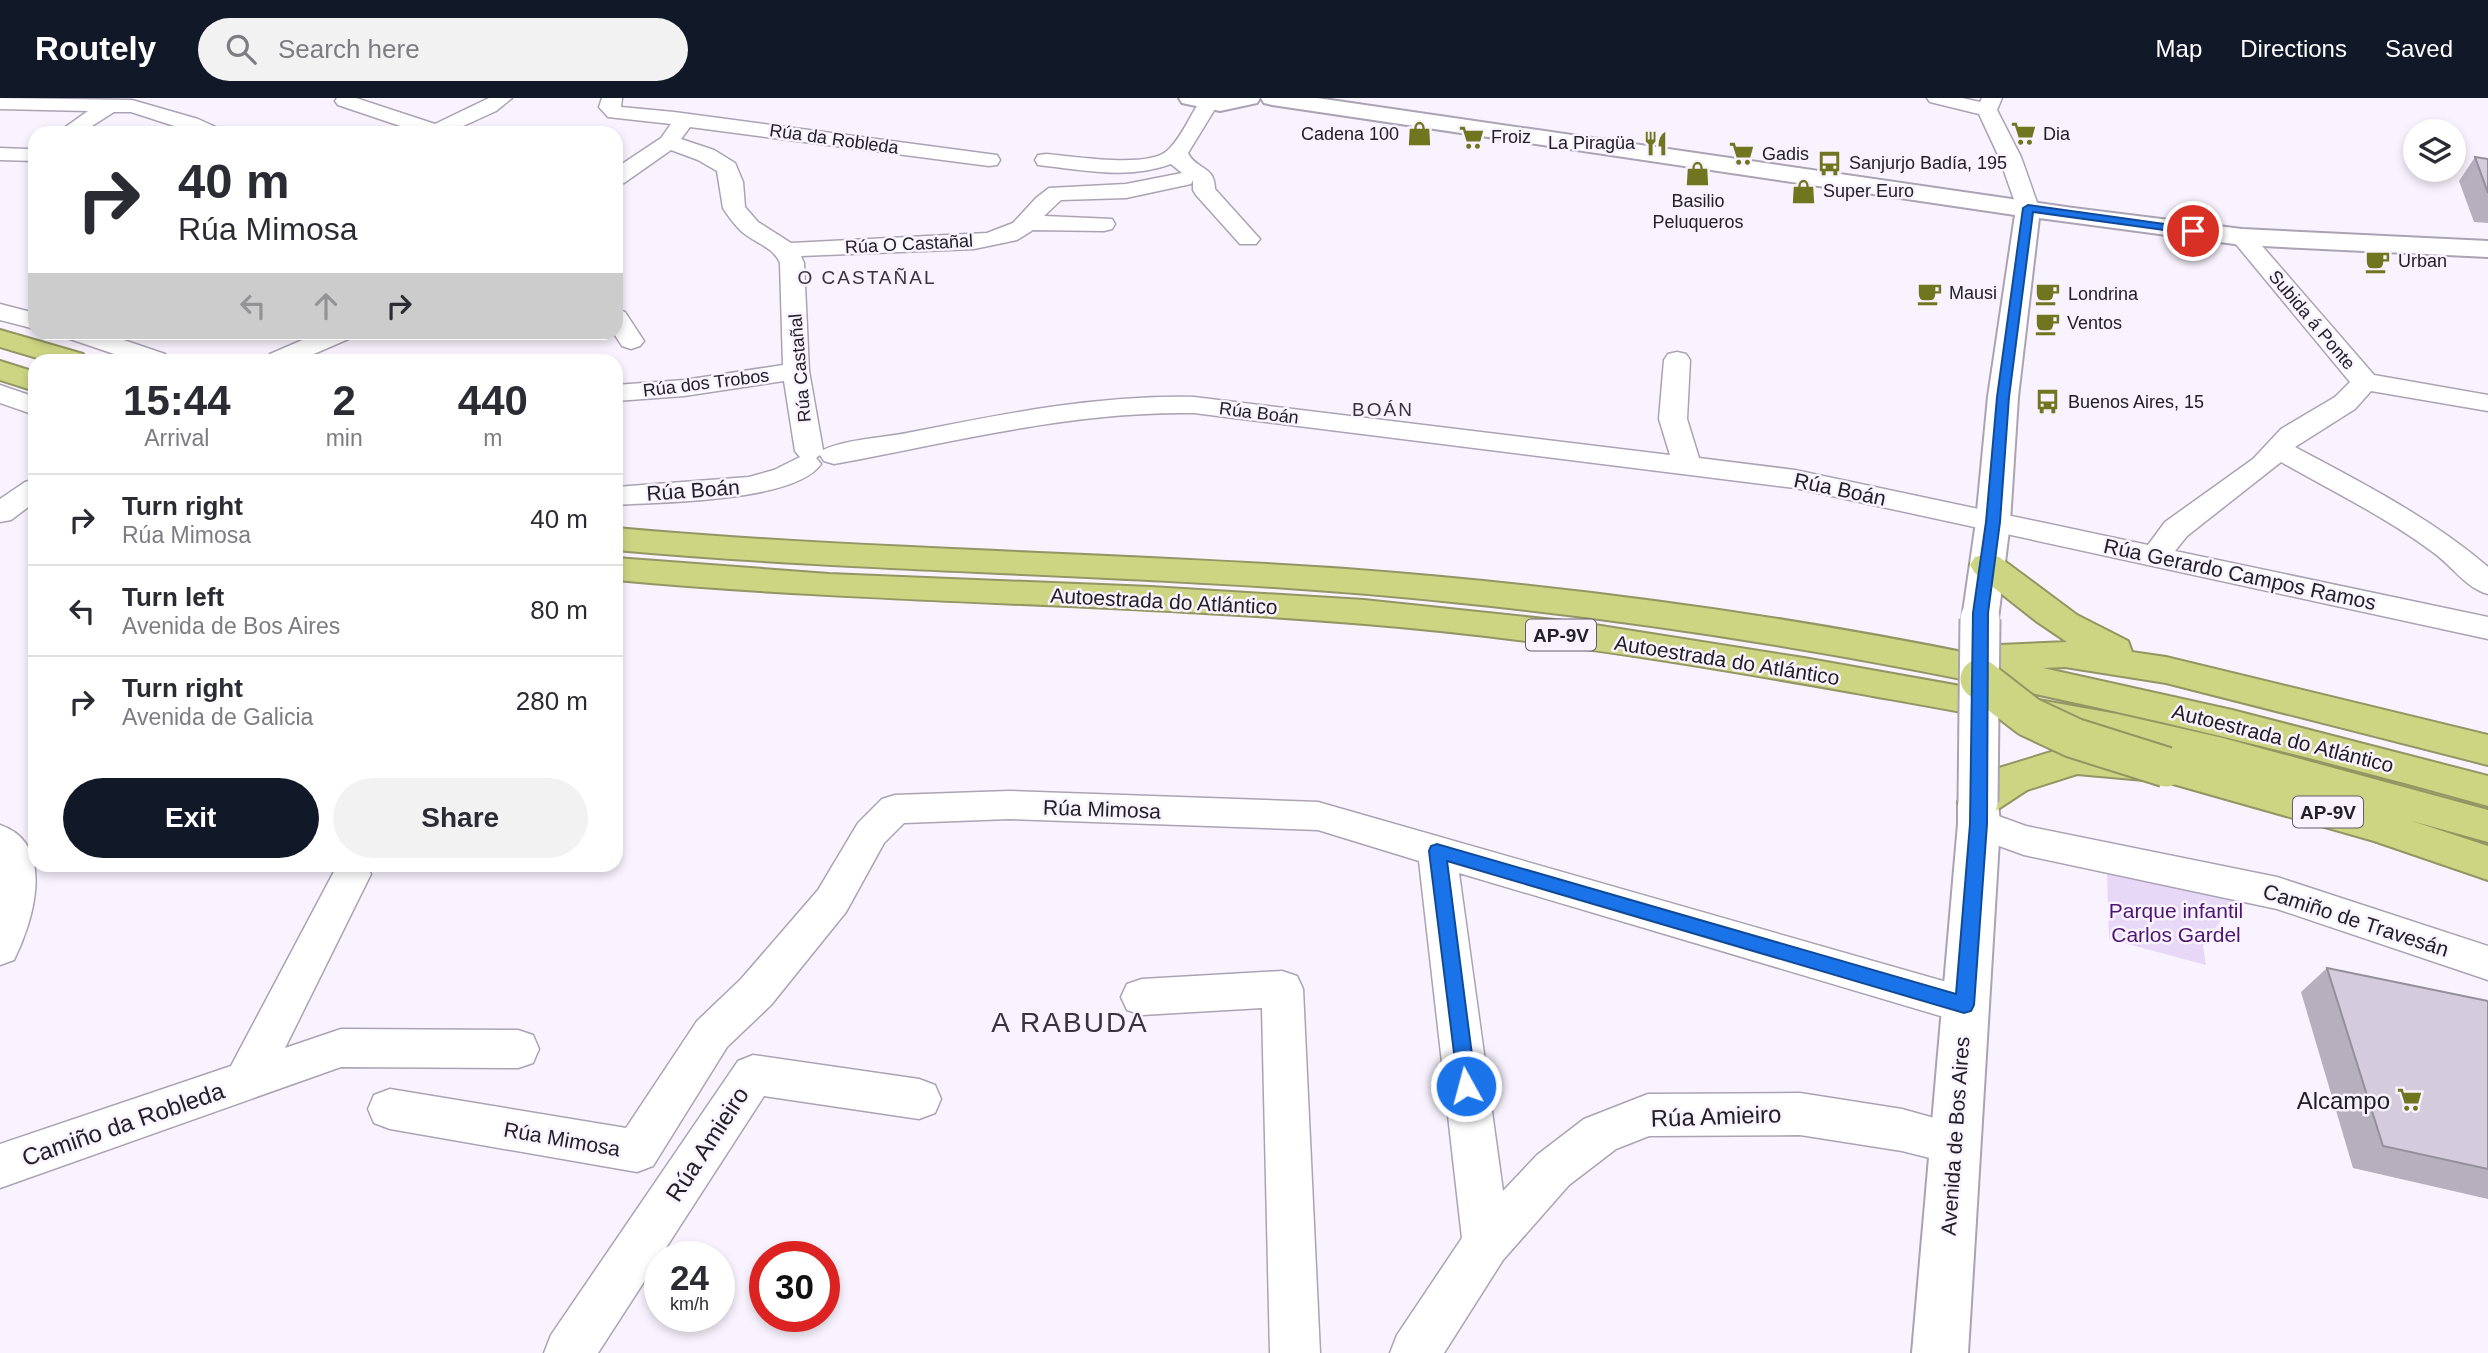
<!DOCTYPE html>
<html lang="en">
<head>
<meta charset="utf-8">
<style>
  body { margin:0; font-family:Helvetica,sans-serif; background:#f2f2f3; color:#2b2b33; height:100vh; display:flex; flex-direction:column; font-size:26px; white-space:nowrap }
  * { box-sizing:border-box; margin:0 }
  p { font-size:23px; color:#7c7c81 }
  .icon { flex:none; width:38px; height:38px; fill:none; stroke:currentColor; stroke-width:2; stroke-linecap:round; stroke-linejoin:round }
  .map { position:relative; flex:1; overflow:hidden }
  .details { position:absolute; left:28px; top:256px; width:595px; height:518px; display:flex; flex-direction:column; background:#fff; border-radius:21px; box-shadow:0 4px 10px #0003 }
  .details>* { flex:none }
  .banner { position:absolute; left:28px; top:28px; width:595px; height:214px; border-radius:21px; box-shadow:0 4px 10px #0003; background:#fff; color:#2b2b33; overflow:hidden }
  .controls { position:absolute; left:2403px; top:21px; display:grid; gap:14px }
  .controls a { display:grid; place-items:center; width:63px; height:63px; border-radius:50%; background:#fff; box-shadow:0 4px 10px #0003; font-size:35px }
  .speed { position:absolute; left:644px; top:1143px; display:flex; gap:14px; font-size:35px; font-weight:700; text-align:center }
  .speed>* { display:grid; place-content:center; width:91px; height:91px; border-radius:50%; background:#fff; box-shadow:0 4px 10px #0003; line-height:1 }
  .speed small { font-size:18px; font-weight:400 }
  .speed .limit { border:10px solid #d22; background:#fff; color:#111 }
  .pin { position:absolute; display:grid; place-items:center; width:60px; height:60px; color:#fff; margin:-30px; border:4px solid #fff; border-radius:50%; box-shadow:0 2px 7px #0007 }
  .me { position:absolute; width:77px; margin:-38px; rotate:353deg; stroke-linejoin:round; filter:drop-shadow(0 0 5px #0008) }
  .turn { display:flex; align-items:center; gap:24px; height:147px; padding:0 35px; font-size:32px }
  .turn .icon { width:91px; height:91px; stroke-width:2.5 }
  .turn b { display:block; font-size:49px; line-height:60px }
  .lanes { display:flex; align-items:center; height:66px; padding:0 35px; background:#0003; justify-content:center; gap:35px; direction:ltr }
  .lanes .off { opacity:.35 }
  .eta { display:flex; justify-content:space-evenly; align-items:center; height:119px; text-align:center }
  .eta b { font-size:42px; font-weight:600; line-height:49px }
  .primary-button { display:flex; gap:14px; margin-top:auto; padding:14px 35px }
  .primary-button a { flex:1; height:80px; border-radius:42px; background:#111827; color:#fff; font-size:28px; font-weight:600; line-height:80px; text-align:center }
  .primary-button a+a { background:#f2f2f3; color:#2b2b33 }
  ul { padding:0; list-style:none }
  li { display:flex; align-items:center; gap:21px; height:91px; padding:0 35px; border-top:2px solid #e1e1e2 }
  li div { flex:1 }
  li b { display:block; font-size:26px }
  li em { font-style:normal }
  header { display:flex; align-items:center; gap:42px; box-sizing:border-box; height:98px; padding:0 35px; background:#111827; color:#fff }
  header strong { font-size:33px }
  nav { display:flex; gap:38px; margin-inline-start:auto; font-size:24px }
  .search { width:490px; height:63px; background:#f2f2f3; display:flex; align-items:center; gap:18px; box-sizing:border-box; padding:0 24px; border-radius:38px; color:#7c7c81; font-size:26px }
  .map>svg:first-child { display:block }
  .green { fill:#e8d8f8 }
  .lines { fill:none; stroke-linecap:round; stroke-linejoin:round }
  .street-casing { stroke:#aba3b4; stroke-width:3 }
  .secondary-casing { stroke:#aba3b4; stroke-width:4 }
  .highway-casing { stroke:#919662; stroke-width:4 }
  .street { fill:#fff; fill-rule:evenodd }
  .secondary { fill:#fff; fill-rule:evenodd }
  .highway { fill:#ccd582; fill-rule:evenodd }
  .secondary-bridge-casing { stroke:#aba3b4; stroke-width:43; stroke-linecap:butt }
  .highway-bridge-casing { stroke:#919662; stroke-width:43; stroke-linecap:butt }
  .secondary-bridge { stroke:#fff; stroke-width:39 }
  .highway-bridge { stroke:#ccd582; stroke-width:39 }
  .wall { fill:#b6afbe }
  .building { fill:#d4ccdd; stroke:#948f9b; stroke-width:2 }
  .route { fill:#1a73e8; stroke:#114b97; stroke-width:2 }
  .labels { text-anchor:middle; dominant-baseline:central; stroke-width:5; stroke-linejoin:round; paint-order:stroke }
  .far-poi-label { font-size:18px; fill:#232027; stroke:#f8f3fe; text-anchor:start }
  .far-street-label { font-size:18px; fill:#232027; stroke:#f8f3fe }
  .far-neighbourhood-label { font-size:19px; letter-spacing:2px; fill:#393240; stroke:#f8f3fe }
  .shield { fill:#f8f3fe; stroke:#635f68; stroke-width:2 }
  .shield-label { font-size:19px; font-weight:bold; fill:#232027 }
  .street-label { font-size:21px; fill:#232027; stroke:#f8f3fe }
  .park-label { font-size:21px; fill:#4d1472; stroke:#f8f3fe }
  .near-poi-label { font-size:24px; fill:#232027; stroke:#f8f3fe; text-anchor:end }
  .near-street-label { font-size:24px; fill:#232027; stroke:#f8f3fe }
  .near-neighbourhood-label { font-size:28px; letter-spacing:2px; fill:#393240; stroke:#f8f3fe }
</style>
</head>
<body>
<header>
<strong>Routely</strong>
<div class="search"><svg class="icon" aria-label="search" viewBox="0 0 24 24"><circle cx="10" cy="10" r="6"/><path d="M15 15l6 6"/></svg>Search here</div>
<nav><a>Map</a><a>Directions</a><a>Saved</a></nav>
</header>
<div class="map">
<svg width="2488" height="1255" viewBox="0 0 2488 1255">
  <rect width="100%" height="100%" fill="#f8f3fe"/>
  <!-- green -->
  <path class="green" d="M2107,775L2235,802L2203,848L2206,867L2109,841Z"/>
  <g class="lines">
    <defs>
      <path id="street" d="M0,0L132,2L198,21L220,31L223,35H196L131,14H114L81,35H57L88,13L0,11Z
        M337,0H356L435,26L489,0H512L496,13L448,35H421L338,7L335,3Z
        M602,0H622L621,9L674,14L989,56L997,57L1000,62L997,67L989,68L690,29L681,41L714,52L735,65L743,84L745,109L758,124L791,145L987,135L1013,125L1036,100L1049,90L1126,86L1182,75L1171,66C1130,81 1089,73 1046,68L1038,67L1035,62L1038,57L1046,56C1073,58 1149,71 1168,52C1182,39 1190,17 1201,2H1215L1218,6L1188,55C1196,72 1215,67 1215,91L1260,141L1256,146H1240L1196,97L1193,92V82L1191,86L1126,100L1061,102L1044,118L1112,121L1115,126L1112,131L1104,133L1033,132L1017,142L974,151L801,158L804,165L809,273L823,352C847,341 881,340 907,335C1003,316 1096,297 1194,299L1670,357L1659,321L1664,262L1668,256L1677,254L1686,256L1690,262L1687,321L1699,360L1795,372L2148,447L2165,424L2253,361L2281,331L2335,299L2350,284L2230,139L2234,134H2250L2374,277L2488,297V313L2371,293L2355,311L2295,349C2362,385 2430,419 2488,469V496C2466,490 2452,468 2434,455C2386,419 2332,393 2281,364L2187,438L2175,453L2488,519V541L1795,390L1194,315C1071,313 954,344 834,366L824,363L820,357L816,360L821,366C795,404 661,404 616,407V389L749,379L774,372L800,359L795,353L784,283L684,298L616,303V287L684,282L783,267L780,165C773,148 754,145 741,133C734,126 728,118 723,110L717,73L698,62L671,52L624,85L616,87V70L661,40L671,26L608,19L599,9Z
        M1927,0H1962L1980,4L1982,0H2002L1997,12L2021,59L2039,110L2036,115H2020L2017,110L1999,59L1979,16L1930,4Z
        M35,49V63L0,62V50L26,51Z
        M0,206L35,215V231L0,222Z
        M616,211L625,214L644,243L640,248L631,251L622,248L613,234H616Z
        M61,234H100L165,256L169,262H132L64,239Z
        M321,234H356L353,239L300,262H266L270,256Z
        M0,287L35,299V317L0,305Z
        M35,381V404L11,422L0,424V401L25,384Z
        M1009,693L1318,704L1964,889L1979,894L1985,907L1979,920L1964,925L1459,775L1503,1093L1537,1057L1584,1021L1648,996L1800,995L1902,1011L1970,1030L1977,1045L1970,1060L1954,1066L1902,1053L1800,1037L1649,1038L1616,1051L1569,1087L1503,1162L1444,1255H1390L1397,1237L1462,1140L1419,763L1318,732L1009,721L904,725L884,745L846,814L771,907L727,949L653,1068L637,1074L390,1031L374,1025L368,1011L374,997L390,991L626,1030L697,923L741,881L818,792L858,725L882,701L895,697Z
        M1979,711L2026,728L2277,779L2488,848V882L2277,811L2024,757L1966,736L1960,726L1966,716Z
        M0,727C57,746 33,824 14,862L0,867Z
        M338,766H366L371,776L285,950L341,931L518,932L533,937L539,951L533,965L518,970L341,969L0,1090V1046L231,968Z
        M1282,873L1297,878L1303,891L1320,1255H1270L1262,910L1142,917L1127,912L1121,899L1127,886L1142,881Z
        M753,957L919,981L935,987L941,1001L935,1015L919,1021L764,998L598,1255H544L551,1237L738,963Z"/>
      <path id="secondary" d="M1179,0H1260L1257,5L1220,13L1182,5Z
        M1261,0H1317L2073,110L2242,131L2488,143V159L2242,147L2039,120L2018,299L2010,424L1998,521L1993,530L1980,533L1967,530L1962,521L1976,424L1988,299L2015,117L1272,7L1264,5Z
        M1978,688L1992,693L1998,704L2000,726L1968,1255H1912L1958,726V704L1964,693Z"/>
      <path id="highway" d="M0,232L83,256L87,262H44L0,249Z
        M0,263L35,274V293L0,282Z
        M616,430C859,452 1103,454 1346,471C1559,487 1773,515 1982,558L1986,551L1999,547L2067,544L2036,523L1975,475L1970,467L1975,459L1987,456L1999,459L2077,517L2128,543L2132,554L2166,559L2488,637V667L2166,585L2065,569L2043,570L2232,612L2488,678V708C2148,613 1804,539 1452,504C1174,475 894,477 616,452Z
        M616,460L829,476L1151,489L1364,502L1582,525L1804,560L2117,616L2223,640L2488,712V744L2412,723L2488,748V782L2374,743L2166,684L2077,676L2027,692L1992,715L1978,720L1964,715L1958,704L1964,693L1999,670L2077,646L2159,654C2055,630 1950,612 1845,593C1686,565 1526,539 1365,526C1116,505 865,505 616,482Z"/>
    </defs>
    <!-- street casing -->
    <use href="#street" class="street-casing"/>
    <!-- secondary casing -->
    <use href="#secondary" class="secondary-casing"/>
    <!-- highway casing -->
    <use href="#highway" class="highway-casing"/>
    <!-- street -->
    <use href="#street" class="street"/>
    <!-- secondary -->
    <use href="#secondary" class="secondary"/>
    <!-- highway -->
    <use href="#highway" class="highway"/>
    <defs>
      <path id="secondary-bridge" d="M1978,704L1980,521"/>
      <path id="highway-bridge" d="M1980,581L2029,619L2074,640L2166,669"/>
    </defs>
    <!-- secondary-bridge casing -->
    <use href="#secondary-bridge" class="secondary-bridge-casing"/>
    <!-- highway-bridge casing -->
    <use href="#highway-bridge" class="highway-bridge-casing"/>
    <!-- secondary-bridge -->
    <use href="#secondary-bridge" class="secondary-bridge"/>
    <!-- highway-bridge -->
    <use href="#highway-bridge" class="highway-bridge"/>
  </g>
  <!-- wall -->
  <path class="wall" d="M2475,59L2488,61V125L2474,124L2459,83Z
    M2327,870L2488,903V1101L2353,1070L2301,894Z"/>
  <!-- building -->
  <path class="building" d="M2475,59L2488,61V95Z
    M2327,870L2488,903V1071L2383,1048Z"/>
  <!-- route -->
  <path class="route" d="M2028,107L2193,130L2199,133L2193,136L2033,114L2009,299L2000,424L1988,515L1987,726L1974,907L1971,913L1964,915L1447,763L1476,988L1474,995L1466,997L1459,995L1429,753L1431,748L1437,746L1956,896L1970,726L1973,515L1986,424L1997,299L2023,110Z"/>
  <!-- icons -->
  <defs>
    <symbol id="shop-bare" viewBox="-9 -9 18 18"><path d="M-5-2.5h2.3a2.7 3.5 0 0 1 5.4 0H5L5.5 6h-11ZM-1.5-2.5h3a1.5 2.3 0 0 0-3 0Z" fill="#70761f" stroke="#f8f3fe" stroke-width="2.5" paint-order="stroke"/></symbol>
    <symbol id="supermarket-bare" viewBox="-9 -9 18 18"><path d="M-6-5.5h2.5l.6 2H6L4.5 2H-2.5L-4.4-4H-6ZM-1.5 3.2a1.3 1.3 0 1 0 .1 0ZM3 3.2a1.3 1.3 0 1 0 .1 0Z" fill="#70761f" stroke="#f8f3fe" stroke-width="2.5" paint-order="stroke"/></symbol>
    <symbol id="restaurant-bare" viewBox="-9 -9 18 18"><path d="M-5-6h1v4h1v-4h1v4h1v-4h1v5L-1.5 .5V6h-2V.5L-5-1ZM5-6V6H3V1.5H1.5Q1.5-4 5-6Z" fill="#70761f" stroke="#f8f3fe" stroke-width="2.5" paint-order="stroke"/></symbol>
    <symbol id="bus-bare" viewBox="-9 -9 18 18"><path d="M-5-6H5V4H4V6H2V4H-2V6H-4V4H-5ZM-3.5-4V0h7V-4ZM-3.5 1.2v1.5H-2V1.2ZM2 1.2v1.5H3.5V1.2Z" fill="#70761f" stroke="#f8f3fe" stroke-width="2.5" paint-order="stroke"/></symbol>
    <symbol id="cafe-bare" viewBox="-9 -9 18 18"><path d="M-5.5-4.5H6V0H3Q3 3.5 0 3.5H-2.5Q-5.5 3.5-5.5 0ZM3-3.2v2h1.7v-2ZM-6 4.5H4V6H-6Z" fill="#70761f" stroke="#f8f3fe" stroke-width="2.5" paint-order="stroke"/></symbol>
  </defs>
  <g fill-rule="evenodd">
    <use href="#shop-bare" x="1402" y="18" width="35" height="35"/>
    <use href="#supermarket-bare" x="2006" y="18" width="35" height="35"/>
    <use href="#supermarket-bare" x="1454" y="22" width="35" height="35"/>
    <use href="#restaurant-bare" x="1638" y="28" width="35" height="35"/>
    <use href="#supermarket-bare" x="1724" y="38" width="35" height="35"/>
    <use href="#bus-bare" x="1812" y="48" width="35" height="35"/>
    <use href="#shop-bare" x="1680" y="58" width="35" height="35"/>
    <use href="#shop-bare" x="1786" y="76" width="35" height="35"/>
    <use href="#cafe-bare" x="2360" y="146" width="35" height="35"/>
    <use href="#cafe-bare" x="1912" y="178" width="35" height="35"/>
    <use href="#cafe-bare" x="2030" y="178" width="35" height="35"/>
    <use href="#cafe-bare" x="2030" y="208" width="35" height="35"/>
    <use href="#bus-bare" x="2030" y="286" width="35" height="35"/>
    <use href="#supermarket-bare" x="2392" y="984" width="35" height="35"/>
  </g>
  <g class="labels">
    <!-- far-poi labels -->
    <g class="far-poi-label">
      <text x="1399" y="36" text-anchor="end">Cadena 100</text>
      <text x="2043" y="36">Dia</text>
      <text x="1491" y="39">Froiz</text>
      <text x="1635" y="45" text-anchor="end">La Piragüa</text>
      <text x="1762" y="56">Gadis</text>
      <text x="1849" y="65">Sanjurjo Badía, 195</text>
      <text x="1823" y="93">Super Euro</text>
      <text x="1698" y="103" text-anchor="middle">Basilio<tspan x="1698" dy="21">Peluqueros</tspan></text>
      <text x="2398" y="163">Urban</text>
      <text x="1949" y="195">Mausi</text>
      <text x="2068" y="196">Londrina</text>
      <text x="2067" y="225">Ventos</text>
      <text x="2068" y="304">Buenos Aires, 15</text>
    </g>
    <!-- far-street labels -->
    <g class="far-street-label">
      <text transform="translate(834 41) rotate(8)">Rúa da Robleda</text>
      <text transform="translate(909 146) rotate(-3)">Rúa O Castañal</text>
      <text transform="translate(2312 222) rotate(50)">Subida á Ponte</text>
      <text transform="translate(800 270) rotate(-95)">Rúa Castañal</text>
      <text transform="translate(706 285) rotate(-7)">Rúa dos Trobos</text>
      <text transform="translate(1259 315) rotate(7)">Rúa Boán</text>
    </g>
    <!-- far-neighbourhood labels -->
    <g class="far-neighbourhood-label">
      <text x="867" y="179">O CASTAÑAL</text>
      <text x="1383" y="311">BOÁN</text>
    </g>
    <!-- shield labels -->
    <g class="shield">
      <rect x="1526" y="521.5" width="70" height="31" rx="5"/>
      <rect x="2293" y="698.5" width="70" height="31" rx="5"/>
    </g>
    <g class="shield-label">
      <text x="1561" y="537">AP-9V</text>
      <text x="2328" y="714">AP-9V</text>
    </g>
    <!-- street labels -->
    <g class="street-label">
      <text transform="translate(1840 391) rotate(12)">Rúa Boán</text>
      <text transform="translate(693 392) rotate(-4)">Rúa Boán</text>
      <text transform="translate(2240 476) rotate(12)">Rúa Gerardo Campos Ramos</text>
      <text transform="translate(1164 503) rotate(3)">Autoestrada do Atlántico</text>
      <text transform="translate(1727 562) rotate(9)">Autoestrada do Atlántico</text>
      <text transform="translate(2283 640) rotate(14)">Autoestrada do Atlántico</text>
      <text transform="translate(1102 711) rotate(2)">Rúa Mimosa</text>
      <text transform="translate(2356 822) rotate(18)">Camiño de Travesán</text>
      <text transform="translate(1955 1038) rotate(-86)">Avenida de Bos Aires</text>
      <text transform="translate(562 1041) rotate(10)">Rúa Mimosa</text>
    </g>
    <!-- park labels -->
    <g class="park-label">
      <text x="2176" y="812">Parque infantil<tspan x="2176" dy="24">Carlos Gardel</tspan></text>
    </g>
    <!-- near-poi labels -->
    <g class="near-poi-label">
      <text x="2390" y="1002">Alcampo</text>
    </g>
    <!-- near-street labels -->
    <g class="near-street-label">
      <text transform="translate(1716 1018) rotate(-2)">Rúa Amieiro</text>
      <text transform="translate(123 1026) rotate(-19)">Camiño da Robleda</text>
      <text transform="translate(707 1046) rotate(-57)">Rúa Amieiro</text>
    </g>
    <!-- near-neighbourhood labels -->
    <g class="near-neighbourhood-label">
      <text x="1070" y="924">A RABUDA</text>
    </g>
  </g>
</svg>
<div class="controls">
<a><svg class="icon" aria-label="layers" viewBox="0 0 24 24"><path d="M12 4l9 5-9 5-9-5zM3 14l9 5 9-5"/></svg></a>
</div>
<div class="speed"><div>24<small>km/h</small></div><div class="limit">30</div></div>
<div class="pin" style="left:2193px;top:133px;background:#d93025"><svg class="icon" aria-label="arrive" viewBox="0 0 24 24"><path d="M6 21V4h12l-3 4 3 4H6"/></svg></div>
<svg class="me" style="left:1466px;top:988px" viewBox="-20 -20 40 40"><circle r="17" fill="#1a73e8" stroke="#fff" stroke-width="3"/><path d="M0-11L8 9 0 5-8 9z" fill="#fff"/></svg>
<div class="banner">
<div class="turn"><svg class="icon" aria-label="right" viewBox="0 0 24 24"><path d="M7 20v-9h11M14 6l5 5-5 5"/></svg><div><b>40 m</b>Rúa Mimosa</div></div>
<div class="lanes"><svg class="icon off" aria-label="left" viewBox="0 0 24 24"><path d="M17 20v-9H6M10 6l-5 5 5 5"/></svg><svg class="icon off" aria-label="ahead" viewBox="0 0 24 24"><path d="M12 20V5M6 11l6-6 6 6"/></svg><svg class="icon" aria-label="right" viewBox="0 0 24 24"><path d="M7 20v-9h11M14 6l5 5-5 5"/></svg></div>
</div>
<section class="details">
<div class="eta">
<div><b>15:44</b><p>Arrival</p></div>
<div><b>2</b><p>min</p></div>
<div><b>440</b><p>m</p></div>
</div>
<ul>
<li><svg class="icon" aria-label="right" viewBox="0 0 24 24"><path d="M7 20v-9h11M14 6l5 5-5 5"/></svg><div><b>Turn right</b><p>Rúa Mimosa</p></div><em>40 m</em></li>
<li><svg class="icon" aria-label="left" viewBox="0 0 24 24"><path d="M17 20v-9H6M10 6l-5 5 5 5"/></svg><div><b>Turn left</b><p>Avenida de Bos Aires</p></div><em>80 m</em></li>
<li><svg class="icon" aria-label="right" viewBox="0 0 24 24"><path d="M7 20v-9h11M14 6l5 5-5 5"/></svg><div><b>Turn right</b><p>Avenida de Galicia</p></div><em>280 m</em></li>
</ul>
<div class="primary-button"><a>Exit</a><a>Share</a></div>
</section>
</div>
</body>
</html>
